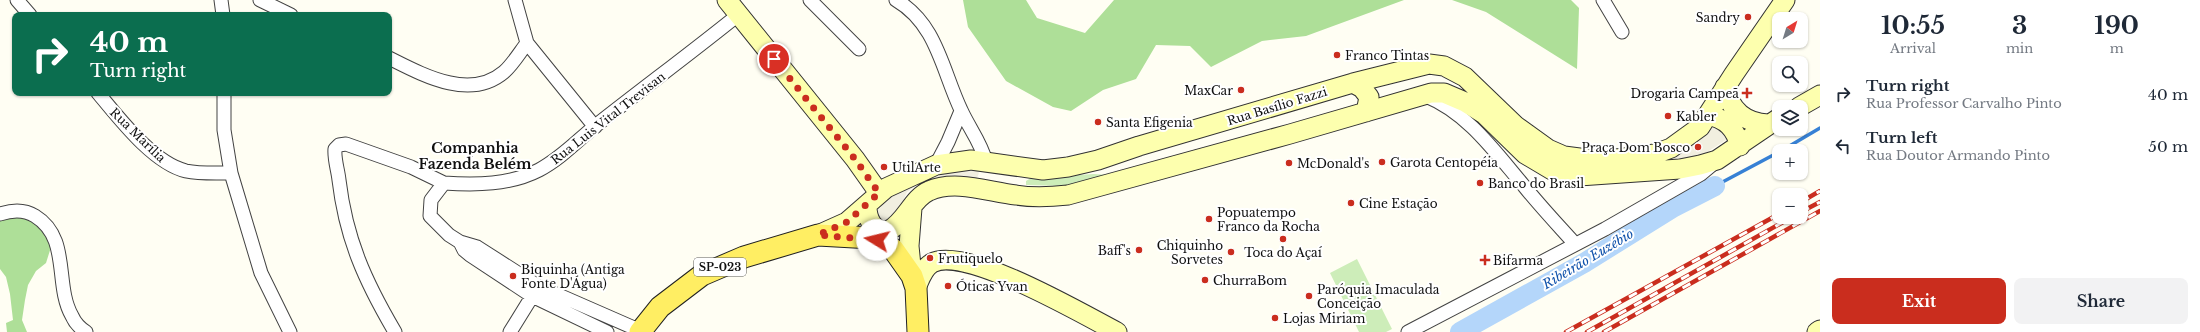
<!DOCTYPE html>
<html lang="en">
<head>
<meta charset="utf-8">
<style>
  body { margin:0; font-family:"Libre Baskerville",serif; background:#f2f2f3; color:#1f2937; height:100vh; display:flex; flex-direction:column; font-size:15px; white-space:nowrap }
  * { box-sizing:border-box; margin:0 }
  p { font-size:13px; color:#747a83 }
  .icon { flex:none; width:22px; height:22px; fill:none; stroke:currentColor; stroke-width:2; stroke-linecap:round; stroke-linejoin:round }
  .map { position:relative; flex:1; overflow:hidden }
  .drawer { display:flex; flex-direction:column; background:#fff; width:380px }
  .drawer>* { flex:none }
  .top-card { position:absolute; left:12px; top:12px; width:380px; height:84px; border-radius:8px; box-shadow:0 1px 3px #0004; background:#0b6e4f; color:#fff; overflow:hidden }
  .needle { width:26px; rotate:38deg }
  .buttons { position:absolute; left:1772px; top:12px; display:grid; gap:8px }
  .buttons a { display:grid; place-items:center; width:36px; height:36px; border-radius:8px; background:#fff; box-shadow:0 1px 3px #0004; font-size:20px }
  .pin { position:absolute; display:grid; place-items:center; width:34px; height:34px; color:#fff; margin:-17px; border:2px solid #fff; border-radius:50%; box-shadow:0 1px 4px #0007 }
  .me { position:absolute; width:44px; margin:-22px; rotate:279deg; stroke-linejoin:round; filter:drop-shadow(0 0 3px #0008) }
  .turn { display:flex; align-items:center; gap:14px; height:84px; padding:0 12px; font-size:18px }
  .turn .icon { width:52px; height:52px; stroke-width:2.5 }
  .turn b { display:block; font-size:28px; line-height:34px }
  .eta { display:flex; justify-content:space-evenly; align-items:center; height:68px; text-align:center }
  .eta b { font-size:24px; font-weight:700; line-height:28px }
  .button { display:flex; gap:8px; margin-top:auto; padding:8px 12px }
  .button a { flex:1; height:46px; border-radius:8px; background:#ca2d1e; color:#fff; font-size:16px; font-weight:700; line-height:46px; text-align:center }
  .button a+a { background:#f2f2f3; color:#1f2937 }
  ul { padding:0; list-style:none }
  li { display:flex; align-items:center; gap:12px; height:52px; padding:0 12px }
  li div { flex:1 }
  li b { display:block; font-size:15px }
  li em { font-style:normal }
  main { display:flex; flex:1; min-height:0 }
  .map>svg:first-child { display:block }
  .green { fill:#cdedb9 }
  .forest { fill:#aedf98 }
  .plaza { fill:#f1efe0 }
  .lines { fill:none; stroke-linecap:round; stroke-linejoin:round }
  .stream { stroke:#3781d5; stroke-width:3.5 }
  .river { stroke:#b4d6fa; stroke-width:20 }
  .street-casing { stroke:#434343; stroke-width:15 }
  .secondary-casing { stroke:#323232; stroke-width:21 }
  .primary-casing { stroke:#212121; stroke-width:23 }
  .street { stroke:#fff; stroke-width:13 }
  .secondary { stroke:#fdffae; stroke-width:19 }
  .primary { stroke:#ffee63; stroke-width:21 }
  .rail-casing { stroke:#ca2d1e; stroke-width:4.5 }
  .rail { stroke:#fff; stroke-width:3; stroke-dasharray:9; stroke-linecap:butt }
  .route { stroke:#ca2d1e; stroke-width:7; stroke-dasharray:0 12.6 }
  .poi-dot { fill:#ca2d1e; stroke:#fff; stroke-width:1.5 }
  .labels { text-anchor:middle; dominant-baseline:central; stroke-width:4; stroke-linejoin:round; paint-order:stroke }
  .shield { fill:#fff; stroke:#585858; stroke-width:1 }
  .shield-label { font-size:11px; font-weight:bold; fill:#101010 }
  .poi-label { font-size:12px; fill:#101010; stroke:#fff; text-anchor:start }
  .street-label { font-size:12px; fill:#101010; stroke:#fff }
  .water-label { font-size:13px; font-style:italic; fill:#1052ab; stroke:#fff }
  .quarter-label { font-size:14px; font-weight:bold; fill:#101010; stroke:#fff }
</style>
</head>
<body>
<main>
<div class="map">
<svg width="1820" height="332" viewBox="0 0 1820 332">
  <rect width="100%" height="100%" fill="#fffef3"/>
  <!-- green -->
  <path class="green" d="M1094,174L1110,175L1100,179L1092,178L1065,186L1026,185V181L1031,178Z
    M1357,259L1392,329L1386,332H1359L1330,273Z"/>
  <!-- forest -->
  <path class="forest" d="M963,0H1026L1037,18L1085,33L1114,0H1404L1306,36L1262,41L1211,67L1190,46L1156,45L1136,79L1103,90L1071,111L1053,107L1006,81L968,27Z
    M1452,0H1571L1579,8L1577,69L1486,12Z
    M15,212L48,230L51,247L46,263L36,271L28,285L25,300L22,320L27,332H7L6,323L13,320L10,294L6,277L0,269V216Z"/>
  <!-- plaza -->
  <path class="plaza" d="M1720,122L1729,138L1698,158L1680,163L1669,159L1712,125Z
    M976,169L979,173L977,178L925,179L907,192L893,222L881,225L874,216L875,206L914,181L942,170Z"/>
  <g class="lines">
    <!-- stream -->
    <path class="stream" d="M1781,151L1820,128
      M1701,180L1715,186L1779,152"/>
    <!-- river -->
    <path class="river" d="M1460,332L1584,263L1674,207L1715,186"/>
    <defs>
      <path id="street" d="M17,0L30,15
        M221,0L223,15
        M260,0L291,15
        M515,0L527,43L595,127
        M810,0L859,49
        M896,0C937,24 942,70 961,110C969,128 981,142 986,162
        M1603,0L1622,32
        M389,58C423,75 470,101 504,72C513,64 520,52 527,43
        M98,93C119,118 153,163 186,171C200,174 216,173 231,173
        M224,93V130L231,173L261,273L290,332
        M1426,96C1468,113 1495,152 1524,186C1540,206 1558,225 1575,244
        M936,165L948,142L961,111
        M0,214C12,210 24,209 35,216C71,238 54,285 72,316C75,323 80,328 86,332
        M460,242L464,250L470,255L532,296L607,332
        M641,331L538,286L477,247L460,242L449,235L430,216L431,200L444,183C476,185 510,185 539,170C560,159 576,142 594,127C642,89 691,53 738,15
        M395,332C365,281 346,239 339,180C338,170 334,159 335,149L339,145L346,144L411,167L444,183
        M510,332L536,290
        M1408,332L1605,229L1701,174L1713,164"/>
      <path id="secondary" d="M727,0L855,159L879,193
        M1353,83L1362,88L1369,97L1366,112
        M1725,87C1730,110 1744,123 1768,124
        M1799,107L1820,95
        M1708,115C1726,119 1735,128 1740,146
        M867,206C867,219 873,232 888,231C906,222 912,198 929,191C955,179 989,192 1016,195C1034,198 1050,197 1068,195L1290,134L1431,93H1444L1465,102L1484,114L1525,154L1552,170L1579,176L1680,169L1700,165L1717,160L1779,118
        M818,235L847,222L886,188L936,165L971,160L1043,170L1068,167L1098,160L1139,146L1353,83L1429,64L1444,66L1465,77L1516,126L1548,149L1564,156L1587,159L1609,160L1655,154L1671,148L1700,127L1734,74L1785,0
        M912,276L909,246L912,208
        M916,288C920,279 923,268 932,263C965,245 1084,315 1117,332
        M1817,332L1820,330"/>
      <path id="primary" d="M640,332L660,307L702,275L744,257L818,235L872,238L893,249L912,276L916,288L918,332"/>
    </defs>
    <!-- street casing -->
    <use href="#street" class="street-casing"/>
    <!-- secondary casing -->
    <use href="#secondary" class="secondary-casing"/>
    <!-- primary casing -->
    <use href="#primary" class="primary-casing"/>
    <!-- street -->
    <use href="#street" class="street"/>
    <!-- secondary -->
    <use href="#secondary" class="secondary"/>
    <!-- primary -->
    <use href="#primary" class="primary"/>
    <defs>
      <path id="rail" d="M1801,202L1820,191
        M1801,212L1820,202
        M1566,332L1779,214
        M1587,332L1792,217
        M1604,332L1820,211"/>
    </defs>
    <!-- rail casing -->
    <use href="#rail" class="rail-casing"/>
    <!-- rail -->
    <use href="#rail" class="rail"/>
  </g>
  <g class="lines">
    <!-- route -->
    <path class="route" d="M774,59L855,159L879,193L847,222L818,235L877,240"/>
  </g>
  <!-- markers -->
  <g class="poi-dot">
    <circle cx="1748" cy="17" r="4"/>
    <circle cx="1337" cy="55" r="4"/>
    <circle cx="1241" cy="90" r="4"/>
    <path d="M1745 87h4v4h4v4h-4v4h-4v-4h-4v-4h4z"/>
    <circle cx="1668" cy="116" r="4"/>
    <circle cx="1098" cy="122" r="4"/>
    <circle cx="1698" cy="147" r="4"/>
    <circle cx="1382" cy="162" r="4"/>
    <circle cx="1289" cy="163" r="4"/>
    <circle cx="884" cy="167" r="4"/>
    <circle cx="1480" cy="183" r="4"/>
    <circle cx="1351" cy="203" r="4"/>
    <circle cx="1209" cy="219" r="4"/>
    <circle cx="1283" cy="239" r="4"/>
    <circle cx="1139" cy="250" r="4"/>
    <circle cx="1231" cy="252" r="4"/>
    <circle cx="930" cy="258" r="4"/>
    <path d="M1483 254h4v4h4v4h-4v4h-4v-4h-4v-4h4z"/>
    <circle cx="513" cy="276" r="4"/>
    <circle cx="1205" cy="280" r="4"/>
    <circle cx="948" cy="286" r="4"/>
    <circle cx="1309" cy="296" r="4"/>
    <circle cx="1275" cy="318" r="4"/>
  </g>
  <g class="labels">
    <!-- shield labels -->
    <rect class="shield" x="694" y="258" width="52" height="18" rx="3"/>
    <g class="shield-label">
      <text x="720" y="267">SP-023</text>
    </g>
    <!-- poi labels -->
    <g class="poi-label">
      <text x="1740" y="17" text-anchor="end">Sandry</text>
      <text x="1345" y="55">Franco Tintas</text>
      <text x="1233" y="90" text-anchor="end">MaxCar</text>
      <text x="1739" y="93" text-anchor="end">Drogaria Campeã</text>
      <text x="1676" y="116">Kabler</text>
      <text x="1106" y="122">Santa Efigenia</text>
      <text x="1690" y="147" text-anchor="end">Praça Dom Bosco</text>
      <text x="1390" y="162">Garota Centopéia</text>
      <text x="1297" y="163">McDonald's</text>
      <text x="892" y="167">UtilArte</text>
      <text x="1488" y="183">Banco do Brasil</text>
      <text x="1359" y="203">Cine Estação</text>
      <text x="1217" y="212">Popuatempo<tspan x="1217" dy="14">Franco da Rocha</tspan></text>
      <text x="1223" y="245" text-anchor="end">Chiquinho<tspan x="1223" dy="14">Sorvetes</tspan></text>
      <text x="1131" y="250" text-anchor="end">Baff's</text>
      <text x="1283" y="252" text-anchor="middle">Toca do Açaí</text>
      <text x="938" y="258">Frutiquelo</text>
      <text x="1493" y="260">Bifarma</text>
      <text x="521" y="269">Biquinha (Antiga<tspan x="521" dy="14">Fonte D'Água)</tspan></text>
      <text x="1213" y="280">ChurraBom</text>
      <text x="956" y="286">Óticas Yvan</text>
      <text x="1317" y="289">Paróquia Imaculada<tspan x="1317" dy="14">Conceição</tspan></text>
      <text x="1283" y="318">Lojas Miriam</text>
    </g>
    <!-- street labels -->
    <g class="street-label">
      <text transform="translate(1277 106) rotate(-17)">Rua Basílio Fazzi</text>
      <text transform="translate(608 118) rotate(-38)">Rua Luis Vital Trevisan</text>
      <text transform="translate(138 135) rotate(44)">Rua Marília</text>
    </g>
    <!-- water labels -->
    <g class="water-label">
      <text transform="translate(1588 259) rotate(-31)">Ribeirão Euzébio</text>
    </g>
    <!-- quarter labels -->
    <g class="quarter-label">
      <text x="475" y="148">Companhia<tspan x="475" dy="16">Fazenda Belém</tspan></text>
    </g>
  </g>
</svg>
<div class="buttons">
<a><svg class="needle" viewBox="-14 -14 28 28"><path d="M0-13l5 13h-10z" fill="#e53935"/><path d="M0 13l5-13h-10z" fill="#747a83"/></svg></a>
<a><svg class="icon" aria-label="search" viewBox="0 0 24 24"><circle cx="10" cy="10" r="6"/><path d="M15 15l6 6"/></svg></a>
<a><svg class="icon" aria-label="layers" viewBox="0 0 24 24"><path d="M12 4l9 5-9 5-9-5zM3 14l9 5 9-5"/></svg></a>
<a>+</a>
<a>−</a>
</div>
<div class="pin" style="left:774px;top:59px;background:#d93025"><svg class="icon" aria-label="arrive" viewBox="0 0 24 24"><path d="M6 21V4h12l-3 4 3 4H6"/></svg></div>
<svg class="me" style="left:877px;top:240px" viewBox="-20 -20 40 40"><circle r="19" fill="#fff"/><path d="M0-13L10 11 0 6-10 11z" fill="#ca2d1e"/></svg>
<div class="top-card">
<div class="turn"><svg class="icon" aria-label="right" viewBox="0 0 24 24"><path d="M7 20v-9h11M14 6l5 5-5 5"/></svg><div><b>40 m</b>Turn right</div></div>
</div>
</div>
<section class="drawer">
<div class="eta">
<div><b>10:55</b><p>Arrival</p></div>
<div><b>3</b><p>min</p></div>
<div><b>190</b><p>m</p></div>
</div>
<ul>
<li><svg class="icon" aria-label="right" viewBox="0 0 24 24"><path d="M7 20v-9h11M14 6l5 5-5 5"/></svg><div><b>Turn right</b><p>Rua Professor Carvalho Pinto</p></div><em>40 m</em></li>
<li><svg class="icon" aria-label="left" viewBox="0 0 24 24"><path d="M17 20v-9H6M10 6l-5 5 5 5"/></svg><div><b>Turn left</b><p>Rua Doutor Armando Pinto</p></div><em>50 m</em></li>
</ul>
<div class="button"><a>Exit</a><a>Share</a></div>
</section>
</main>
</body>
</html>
